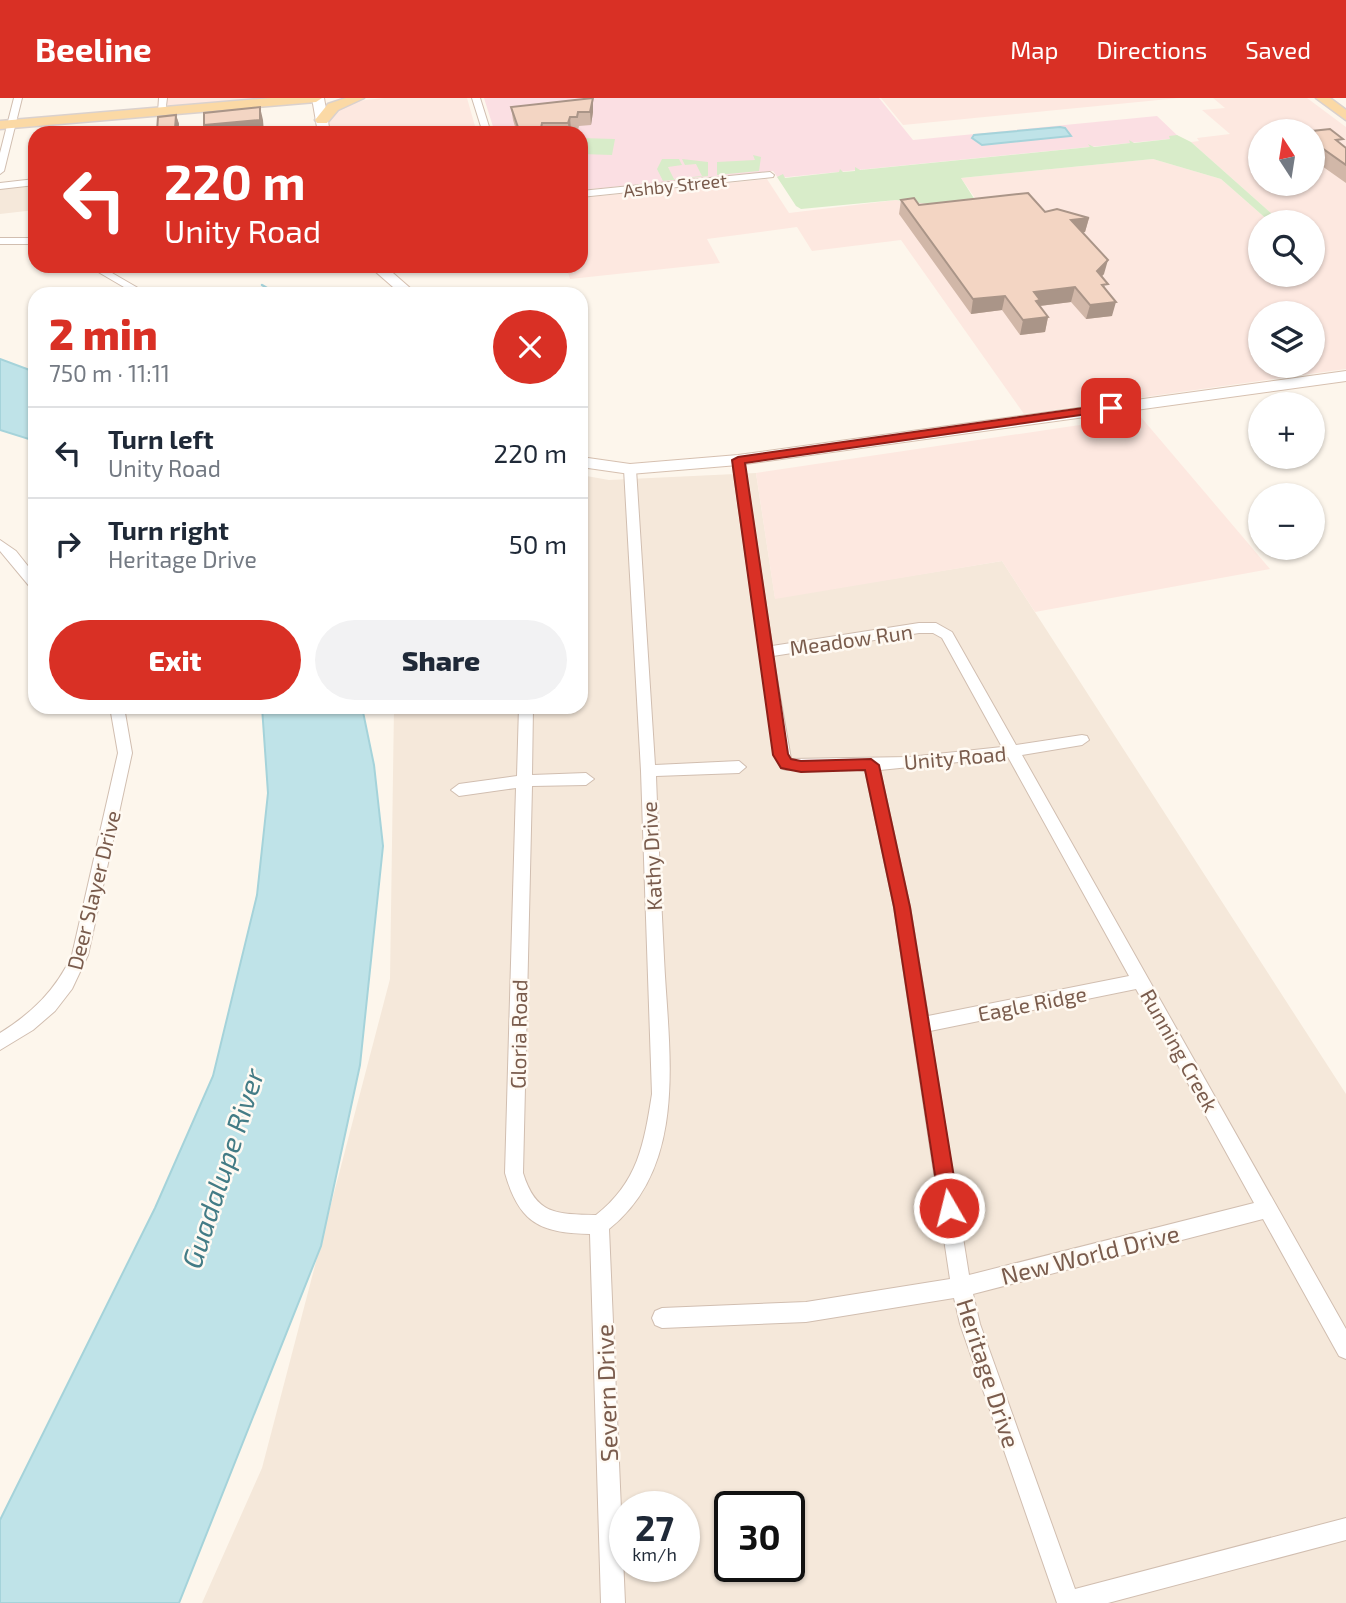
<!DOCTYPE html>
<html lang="en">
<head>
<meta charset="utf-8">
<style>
  body { margin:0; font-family:"Exo 2",sans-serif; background:#f2f2f3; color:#1f2937; height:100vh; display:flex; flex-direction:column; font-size:26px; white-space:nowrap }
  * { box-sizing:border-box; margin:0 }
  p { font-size:23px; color:#747a83 }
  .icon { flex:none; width:38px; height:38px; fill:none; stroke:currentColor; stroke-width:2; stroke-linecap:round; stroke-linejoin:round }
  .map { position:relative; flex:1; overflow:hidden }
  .drawer { position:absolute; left:28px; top:189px; width:560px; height:427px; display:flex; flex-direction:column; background:#fff; border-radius:21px; box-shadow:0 2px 5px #0004 }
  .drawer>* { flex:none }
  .top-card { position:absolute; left:28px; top:28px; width:560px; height:147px; border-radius:21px; box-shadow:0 2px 5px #0004; background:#d93025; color:#fff; overflow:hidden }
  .needle { width:46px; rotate:348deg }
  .fabs { position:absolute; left:1248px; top:21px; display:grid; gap:14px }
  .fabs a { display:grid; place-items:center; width:77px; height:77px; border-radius:50%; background:#fff; box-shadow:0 2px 5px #0004; font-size:35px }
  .speed { position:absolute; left:609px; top:1393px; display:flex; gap:14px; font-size:35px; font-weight:700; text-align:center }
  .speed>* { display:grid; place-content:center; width:91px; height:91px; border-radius:50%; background:#fff; box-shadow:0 2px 5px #0004; line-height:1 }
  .speed small { font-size:18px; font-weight:400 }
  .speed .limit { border:4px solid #111; border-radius:10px; background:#fff; color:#111 }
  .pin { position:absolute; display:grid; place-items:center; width:60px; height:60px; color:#fff; margin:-30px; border-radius:14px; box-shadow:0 4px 10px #0006 }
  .me { position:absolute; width:77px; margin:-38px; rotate:352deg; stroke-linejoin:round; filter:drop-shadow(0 0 5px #0008) }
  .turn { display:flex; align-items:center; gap:24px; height:147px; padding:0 21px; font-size:32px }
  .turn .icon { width:91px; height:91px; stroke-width:2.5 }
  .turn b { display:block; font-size:49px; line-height:60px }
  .round { display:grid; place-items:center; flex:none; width:74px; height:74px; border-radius:37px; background:#f2f2f3 }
  .headline { display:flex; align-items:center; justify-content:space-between; height:119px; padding:0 21px }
  h1 { font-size:42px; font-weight:800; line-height:52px; color:#d93025 }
  .primary-button { display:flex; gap:14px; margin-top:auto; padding:14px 21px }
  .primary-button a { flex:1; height:80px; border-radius:42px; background:#d93025; color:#fff; font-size:28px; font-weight:800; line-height:80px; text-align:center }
  .primary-button a+a { background:#f2f2f3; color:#1f2937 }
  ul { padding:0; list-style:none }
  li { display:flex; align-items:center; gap:21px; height:91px; padding:0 21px; border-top:2px solid #e0e1e3 }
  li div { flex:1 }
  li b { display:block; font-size:26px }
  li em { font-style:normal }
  header { display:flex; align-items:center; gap:42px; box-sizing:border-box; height:98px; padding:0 35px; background:#d93025; color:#fff }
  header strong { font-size:33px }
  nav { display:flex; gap:38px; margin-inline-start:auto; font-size:24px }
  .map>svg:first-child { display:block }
  .residential { fill:#f5e8da; fill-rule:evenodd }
  .commercial { fill:#fde8e0; fill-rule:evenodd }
  .medical { fill:#fbdfe3 }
  .green { fill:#d8ecc9 }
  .water { fill:#bfe3e8; stroke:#a5d3da; stroke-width:2 }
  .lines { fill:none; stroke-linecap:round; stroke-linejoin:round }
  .stream { stroke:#a5d3da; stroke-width:2.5 }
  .street-casing { stroke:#d1beb0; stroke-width:2 }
  .secondary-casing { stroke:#d6c0b0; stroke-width:2 }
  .primary-casing { stroke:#dad1cd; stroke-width:3 }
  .street { fill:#fff; fill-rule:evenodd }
  .secondary { fill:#fff; fill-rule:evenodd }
  .primary { fill:#fbd9a5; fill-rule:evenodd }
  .wall { fill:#d1b7a8 }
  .shaded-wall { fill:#aa9588 }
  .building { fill:#f3d5c3; stroke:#aa9588; stroke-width:2 }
  .route { fill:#d93025; stroke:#8d1f18; stroke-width:2 }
  .labels { text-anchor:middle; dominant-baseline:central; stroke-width:5; stroke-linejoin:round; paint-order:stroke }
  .far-street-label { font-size:18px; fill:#7a5c4d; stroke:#fffaf3 }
  .street-label { font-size:21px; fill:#7a5c4d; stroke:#fffaf3 }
  .near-street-label { font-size:24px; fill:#7a5c4d; stroke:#fffaf3 }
  .near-water-label { font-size:28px; font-style:italic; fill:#437c86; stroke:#fffaf3 }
</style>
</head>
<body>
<header>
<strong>Beeline</strong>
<nav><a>Map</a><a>Directions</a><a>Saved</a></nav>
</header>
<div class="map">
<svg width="1346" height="1505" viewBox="0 0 1346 1505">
  <rect width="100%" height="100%" fill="#fdf6ec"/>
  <!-- residential -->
  <path class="residential" d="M35,82V112L0,116V85Z
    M756,375L775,500L1002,463L1346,996V1505H202L262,1370L390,881L394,609H581V377L609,382ZM625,1409H684V1468H625ZM730,1409H789V1468H730Z"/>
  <!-- commercial -->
  <path class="commercial" d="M166,0H266L174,8L165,7Z
    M384,0H467L477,35H330L328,19L332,11L357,3Z
    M881,0H1179L903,27Z
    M1213,0H1307L1346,29V271L1024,316L901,142L812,153L797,129L707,141L720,165L570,181L566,168H581V100L767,81L789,115L896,102L936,107L975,100L961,80L1153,61L1221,81L1270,124H1260V177H1312V124H1281L1191,44L1199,43L1197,40L1230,36L1202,12L1225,10ZM1260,33H1312V86H1260ZM1260,215H1312V268H1260Z
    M1140,318L1270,471L1035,514L1002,463L775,501L756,375Z"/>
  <!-- medical -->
  <path class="medical" d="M484,0H879L913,42L1157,18L1180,40L778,80L773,73L581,92V35H495Z"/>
  <!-- green -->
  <path class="green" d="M1177,37L1191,44L1281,124H1270L1221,81L1153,61L961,80L975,102L936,107L896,102L801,111L796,108L777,79L783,76L785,80L839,74L840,71L843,74L855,73V69L860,72L1090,49L1088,46L1094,49L1130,45L1129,42L1134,45L1170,41L1169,38Z
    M581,40L615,41L612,57L581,56Z
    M753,57L761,59L759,73L717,77V64L755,62Z
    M662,61H679L682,67L668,69L674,81L702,78L696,66L685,67L682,61L708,64V78L663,83L657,71Z"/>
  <!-- water -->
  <path class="water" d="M1060,29L1065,30L1071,38L982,47L972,40L974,37Z
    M0,261L35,274V343L0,332Z
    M262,609H362L374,667L383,748L360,967L321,1148L179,1505H0V1422L155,1110L213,978L257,797L268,695Z"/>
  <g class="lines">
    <!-- stream -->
    <path class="stream" d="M262,187L277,196"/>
    <defs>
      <path id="street" d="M14,0H22L4,73L0,76V55Z
        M159,0H167L165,16L158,14Z
        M472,0H480L491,35H483Z
        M770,74L774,77L773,79L581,99V93Z
        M35,81V87L0,91V85Z
        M0,140H35V146H0Z
        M88,168H100L138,190L129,192Z
        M738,358L744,362L772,548L919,525H936L952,534L1016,647L1082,637L1087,638L1089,642L1082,647L1022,657L1346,1231V1261L1339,1258L1263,1121L973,1196L980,1226L1075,1491L1346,1420V1442L1108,1505H1057L960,1226L954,1200L806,1224L662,1230L655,1227L652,1220L655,1213L662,1210L806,1204L950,1181L894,809L865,672H786L781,670L774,657L732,362ZM919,535H933L942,540L1002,649L909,659L791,661L773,558ZM1008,659L1129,878L928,918L910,809L880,672ZM1136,891L1254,1105L969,1177L930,933Z
        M630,367L636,371L655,667L739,663L746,669L739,675L656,678C658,739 661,799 664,860C668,950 690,1067 609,1131L625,1505H601L590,1136C540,1135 519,1125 505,1075L516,690L459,698L451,692L459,686L517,678L519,609H533L532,677L586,675L594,681L586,687L532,688L523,1075C536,1117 556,1116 596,1117C638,1084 644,1046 652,996L641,673L624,371Z
        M0,442L16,453L35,477V490L30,489L0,453Z
        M110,609H124L132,655L88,857L72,891L55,913L33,932L0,952V935C32,915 56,892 72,857L118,655Z"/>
      <path id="secondary" d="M312,0H324L330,35H318Z
        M369,168H385L417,196H401Z
        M1346,273V283L738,367L630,376L581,369V359L630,366L738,357Z"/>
      <path id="primary" d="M271,0H322L316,4L0,31V23Z
        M346,0H364L338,12L327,25H317L315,22L328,6Z
        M1316,0H1330L1346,12V22Z"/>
    </defs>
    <!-- street casing -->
    <use href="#street" class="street-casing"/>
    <!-- secondary casing -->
    <use href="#secondary" class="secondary-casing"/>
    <!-- primary casing -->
    <use href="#primary" class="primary-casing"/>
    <!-- street -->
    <use href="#street" class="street"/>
    <!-- secondary -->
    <use href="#secondary" class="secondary"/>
    <!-- primary -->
    <use href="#primary" class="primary"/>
  </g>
  <!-- wall -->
  <path class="wall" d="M593,0V14L591,27L579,28L578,32H571L570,35H517L513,22L511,9Z
    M176,17L179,26L178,35H157V33Z
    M1312,33L1341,46L1346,50V85L1312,61Z
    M901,102L919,107L1045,114L1089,120L1085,134L1083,135L1104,176L1101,179L1106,192L1112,218L1086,221L1071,204L1040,208L1048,219L1045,234L1020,237L1002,212L971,216L899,116Z"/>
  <!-- shaded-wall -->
  <path class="shaded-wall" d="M593,0V14L591,27L590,14Z
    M260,9L263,22L264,35H206L204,27Z
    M176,17L179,26L178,35H176L175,31Z
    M570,19L571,32L570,35H569L568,25Z
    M1089,120L1085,134L1068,136L1071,122Z
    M1108,162L1104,176L1093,187L1097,173Z
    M1075,189L1071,204L1039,208L1032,217L1034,194Z
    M1005,198L1002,212L971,216L973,201Z
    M1116,204L1112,218L1086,221L1090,207Z
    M1048,219L1045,234L1020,237L1023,222Z"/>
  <!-- building -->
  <path class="building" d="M593,0L590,14H578L577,19H570L568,25H542L540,35H520L511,9Z
    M260,9V22L204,27V15Z
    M176,17L175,31L157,33L158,19Z
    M1330,31L1343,41L1336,42L1346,50V67L1312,43V33Z
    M1028,95L1045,114L1057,111L1089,120L1071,122L1108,162L1097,173L1108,186L1102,187L1116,204L1090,207L1075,189L1034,194L1040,202L1036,203L1048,219L1023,222L1005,198L973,201L901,102L914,100L919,107Z"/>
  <!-- route -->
  <path class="route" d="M1111,306L1116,310L1115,312L745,365L788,656L791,661L801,663L871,661L879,667L910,809L959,1110L956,1117L949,1120L942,1117L940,1110L894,809L865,672L801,674L781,670L773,657L732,362L738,359Z"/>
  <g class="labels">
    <!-- far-street labels -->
    <g class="far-street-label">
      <text transform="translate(675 87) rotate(-6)">Ashby Street</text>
    </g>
    <!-- street labels -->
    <g class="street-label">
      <text transform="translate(851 541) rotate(-8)">Meadow Run</text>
      <text transform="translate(955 659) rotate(-5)">Unity Road</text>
      <text transform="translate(651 758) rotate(-93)">Kathy Drive</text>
      <text transform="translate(93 792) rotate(-76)">Deer Slayer Drive</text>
      <text transform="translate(1032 905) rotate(-11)">Eagle Ridge</text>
      <text transform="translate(518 936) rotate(-89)">Gloria Road</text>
      <text transform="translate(1180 952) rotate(61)">Running Creek</text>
    </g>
    <!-- near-street labels -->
    <g class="near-street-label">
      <text transform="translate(1090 1156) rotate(-14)">New World Drive</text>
      <text transform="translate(989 1275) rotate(72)">Heritage Drive</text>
      <text transform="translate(606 1295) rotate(-92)">Severn Drive</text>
    </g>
    <!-- near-water labels -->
    <g class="near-water-label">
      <text transform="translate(222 1070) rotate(-72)">Guadalupe River</text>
    </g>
  </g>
</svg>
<div class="fabs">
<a><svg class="needle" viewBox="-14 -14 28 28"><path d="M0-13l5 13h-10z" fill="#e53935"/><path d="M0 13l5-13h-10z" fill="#747a83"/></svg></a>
<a><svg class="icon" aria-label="search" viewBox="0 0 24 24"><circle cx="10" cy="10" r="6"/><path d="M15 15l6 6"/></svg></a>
<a><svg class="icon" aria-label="layers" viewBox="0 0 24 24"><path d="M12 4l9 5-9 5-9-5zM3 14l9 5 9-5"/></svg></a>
<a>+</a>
<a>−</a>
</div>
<div class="speed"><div>27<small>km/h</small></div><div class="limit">30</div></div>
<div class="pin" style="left:1111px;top:310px;background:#d93025"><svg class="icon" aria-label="arrive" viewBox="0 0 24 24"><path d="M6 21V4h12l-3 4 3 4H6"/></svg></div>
<svg class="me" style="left:949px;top:1110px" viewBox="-20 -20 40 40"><circle r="17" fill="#d93025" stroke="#fff" stroke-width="3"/><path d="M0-11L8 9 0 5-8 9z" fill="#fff"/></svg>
<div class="top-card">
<div class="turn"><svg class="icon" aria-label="left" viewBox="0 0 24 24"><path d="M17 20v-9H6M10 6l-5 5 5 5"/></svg><div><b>220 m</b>Unity Road</div></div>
</div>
<section class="drawer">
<div class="headline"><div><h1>2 min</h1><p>750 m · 11:11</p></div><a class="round" style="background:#d93025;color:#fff"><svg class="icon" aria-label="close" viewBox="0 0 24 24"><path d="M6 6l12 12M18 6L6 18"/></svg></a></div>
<ul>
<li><svg class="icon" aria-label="left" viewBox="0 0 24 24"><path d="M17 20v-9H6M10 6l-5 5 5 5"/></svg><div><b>Turn left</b><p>Unity Road</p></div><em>220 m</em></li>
<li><svg class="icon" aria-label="right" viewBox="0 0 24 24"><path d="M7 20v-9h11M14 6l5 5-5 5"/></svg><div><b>Turn right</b><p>Heritage Drive</p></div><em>50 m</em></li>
</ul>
<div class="primary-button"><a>Exit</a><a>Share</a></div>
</section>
</div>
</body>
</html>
